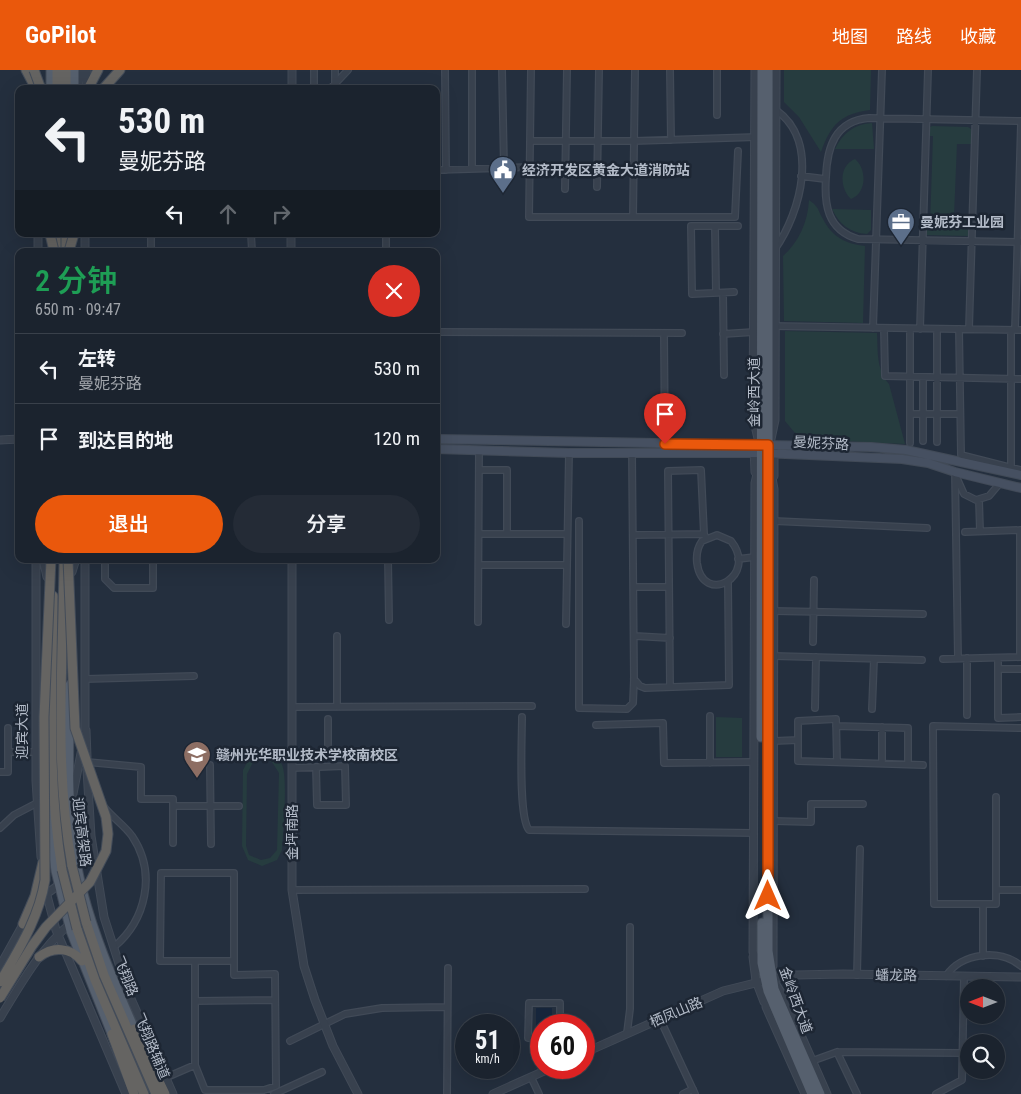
<!DOCTYPE html>
<html lang="zh">
<head>
<meta charset="utf-8">
<style>
  body { margin:0; font-family:"Roboto Condensed","Noto Sans SC",sans-serif; background:#242b36; color:#f1f3f6; height:100vh; display:flex; flex-direction:column; font-size:19px; white-space:nowrap }
  * { box-sizing:border-box; margin:0 }
  p { font-size:16px; color:#a0a4aa }
  .icon { flex:none; width:28px; height:28px; fill:none; stroke:currentColor; stroke-width:2; stroke-linecap:round; stroke-linejoin:round }
  .map { position:relative; flex:1; overflow:hidden }
  .details { position:absolute; left:15px; top:178px; width:425px; height:315px; display:flex; flex-direction:column; background:#1b232e; border-radius:10px; box-shadow:0 5px 20px #0002,0 0 0 1px #39404a }
  .details>* { flex:none }
  .hud { position:absolute; left:15px; top:15px; width:425px; height:152px; border-radius:10px; box-shadow:0 5px 20px #0002,0 0 0 1px #39404a; background:#1b232e; color:#f1f3f6; overflow:hidden }
  .needle { width:32px; rotate:270deg }
  .controls { position:absolute; left:960px; top:909px; display:grid; gap:10px }
  .controls a { display:grid; place-items:center; width:45px; height:45px; border-radius:50%; background:#1b232e; box-shadow:0 5px 20px #0002,0 0 0 1px #39404a; font-size:25px }
  .speed { position:absolute; left:455px; top:944px; display:flex; gap:10px; font-size:25px; font-weight:700; text-align:center }
  .speed>* { display:grid; place-content:center; width:65px; height:65px; border-radius:50%; background:#1b232e; box-shadow:0 5px 20px #0002,0 0 0 1px #39404a; line-height:1 }
  .speed small { font-size:12px; font-weight:400 }
  .speed .limit { border:8px solid #d22; background:#fff; color:#111 }
  .pin { position:absolute; display:grid; place-items:center; width:42px; height:42px; color:#fff; margin:-51px -21px; border-radius:50% 50% 50% 0; rotate:-45deg; box-shadow:0 0 5px #0007 }
  .pin .icon { rotate:45deg }
  .me { position:absolute; width:55px; margin:-28px; rotate:0deg; stroke-linejoin:round; filter:drop-shadow(0 0 4px #0008) }
  .turn { display:flex; align-items:center; gap:18px; height:105px; padding:0 20px; font-size:22px }
  .turn .icon { width:65px; height:65px; stroke-width:2.5 }
  .turn b { display:block; font-size:35px; line-height:42px }
  .lanes { display:flex; align-items:center; height:48px; padding:0 20px; background:#0003; justify-content:center; gap:25px; direction:ltr }
  .lanes .off { opacity:.35 }
  .round { display:grid; place-items:center; flex:none; width:52px; height:52px; border-radius:26px; background:#242b36 }
  .head { display:flex; align-items:center; justify-content:space-between; height:85px; padding:0 20px }
  h1 { font-size:30px; font-weight:600; line-height:38px; color:#1e9e55 }
  .cta { display:flex; gap:10px; margin-top:auto; padding:10px 20px }
  .cta a { flex:1; height:58px; border-radius:30px; background:#ea580c; color:#fff; font-size:20px; font-weight:600; line-height:58px; text-align:center }
  .cta a+a { background:#242b36; color:#f1f3f6 }
  ul { padding:0; list-style:none }
  li { display:flex; align-items:center; gap:15px; height:70px; padding:0 20px; border-top:1px solid #39404a }
  li div { flex:1 }
  li b { display:block; font-size:19px }
  li em { font-style:normal }
  header { display:flex; align-items:center; gap:30px; box-sizing:border-box; height:70px; padding:0 25px; background:#ea580c; color:#fff }
  header strong { font-size:24px }
  nav { display:flex; gap:28px; margin-inline-start:auto; font-size:18px }
  .map>svg:first-child { display:block }
  .green { fill:#263c3f; fill-rule:evenodd }
  .water { fill:#17263c }
  .lines { fill:none; stroke-linecap:round; stroke-linejoin:round }
  .minor-casing { stroke:#414a57; stroke-width:8 }
  .tertiary-casing { stroke:#414a57; stroke-width:9 }
  .secondary-casing { stroke:#414a57; stroke-width:10 }
  .primary-casing { stroke:#414a57; stroke-width:11 }
  .trunk-casing { stroke:#434c59; stroke-width:11 }
  .minor { stroke:#38414e; stroke-width:5.5 }
  .tertiary { stroke:#38414e; stroke-width:7 }
  .secondary { stroke:#465061; stroke-width:8 }
  .primary { stroke:#56606e; stroke-width:9 }
  .trunk { stroke:#656462; stroke-width:9 }
  .trunk-bridge-casing { stroke:#434c59; stroke-width:11; stroke-linecap:butt }
  .trunk-bridge { stroke:#656462; stroke-width:9 }
  .route-casing { stroke:#983908; stroke-width:12 }
  .route { stroke:#ea580c; stroke-width:9 }
  .labels { text-anchor:middle; dominant-baseline:central; stroke-width:5; stroke-linejoin:round; paint-order:stroke }
  .poi-label { font-size:14px; font-weight:bold; fill:#b4bcc9; stroke:#1d2633; text-anchor:start }
  .street-label { font-size:14px; fill:#b4bcc9; stroke:#1d2633 }
</style>
</head>
<body>
<header>
<strong>GoPilot</strong>
<nav><a>地图</a><a>路线</a><a>收藏</a></nav>
</header>
<div class="map">
<svg width="1021" height="1024" viewBox="0 0 1021 1024">
  <rect width="100%" height="100%" fill="#242f3e"/>
  <!-- green -->
  <path class="green" d="M784,0H871L870,40C841,44 831,54 821,82L799,47L784,32Z
    M872,53L874,79H835C843,63 854,54 872,53Z
    M932,56L968,57L971,59V74H957L954,146L968,147V166L925,165V155H930L933,66H929V58Z
    M855,89C867,99 867,123 851,129C840,119 838,96 855,89Z
    M809,130C820,138 817,139 823,149C832,167 846,174 865,176L863,253L784,251L783,186C799,172 808,151 809,130Z
    M832,139L871,140V160L867,164C850,163 839,154 832,139Z
    M785,261L877,263C878,281 876,299 889,314L905,374L800,369L785,351Z
    M716,647L742,648V687H716Z
    M259,683C269,682 278,686 282,695C288,708 283,763 282,780L277,790L262,796L248,790L242,776L243,700L249,689ZM262,689L272,692L279,703L277,780L270,788L261,790L249,785L246,776L247,704L253,692Z"/>
  <!-- water -->
  <path class="water" d="M536,938H552V955H541V961H536Z"/>
  <g class="lines">
    <defs>
      <path id="minor" d="M445,0L446,100
        M472,0V99
        M502,0L504,98
        M531,0L529,147H735L738,81
        M670,0L671,70
        M717,0V45
        M335,14V0
        M314,19V0
        M330,19L348,0
        M1021,51L869,48C835,51 827,77 826,107C824,134 827,160 858,169L1021,172
        M530,71H634L757,67
        M436,100L530,97
        M801,106L825,109
        M597,117L599,0
        M565,119L567,0
        M633,147L635,0
        M715,156L716,223
        M251,164L252,181
        M775,179C801,142 820,71 776,40
        M151,181V164
        M386,181V166
        M734,222L692,224L691,156H738
        M723,223L724,305
        M772,256L1021,260
        M873,258L882,0
        M884,258L885,306L1021,309
        M920,259L928,0
        M937,259V372
        M959,259L961,385L1021,400
        M969,259L977,0
        M1011,260V398
        M1015,260L1021,54
        M436,262L682,263
        M664,263L665,383
        M723,264L754,262
        M923,307V371
        M910,344H960
        M910,373V259
        M479,400H507V464
        M955,402L958,588
        M956,406L964,424L976,430L989,426L1000,413
        M979,430L980,461
        M579,451V638L627,639L633,633L634,609L632,382
        M774,451L927,458
        M965,462L1021,460
        M479,464H567
        M635,465L704,464
        M717,465L731,471C759,506 703,537 697,493C696,484 697,478 702,471Z
        M105,489V509L114,518H153V489
        M388,489L389,550
        M738,489L755,487
        M479,495H567
        M635,517H669
        M774,541L923,544
        M478,552L479,380
        M566,554L569,383
        M337,566V636
        M635,566L670,568
        M813,572L814,510
        M774,586L922,590
        M1020,587V460
        M998,588V648L1021,647
        M943,589L1021,587
        M998,599H1021
        M85,609L194,606
        M634,609L640,616L645,618L729,615L728,512
        M670,617L668,401L701,400L704,464L706,468
        M293,637L532,636
        M815,638L816,587
        M872,639L874,589
        M967,645V588
        M710,646V693
        M522,647C522,667 518,747 529,760L754,763
        M328,649V684
        M596,655L663,653L664,693L754,692
        M836,656L908,658V694
        M774,671L798,670
        M8,682H36
        M293,685L347,684
        M87,692L141,697V729H173V773
        M837,692L836,649L798,651V691L923,695
        M882,693V657
        M210,695L211,774
        M293,698L345,696L346,735H317L316,697
        M0,702H8V658
        M996,727V834H934L933,656L1021,658
        M173,736H239
        M105,738C113,748 124,755 132,766C157,803 146,850 114,877
        M774,751L811,752V734H863
        M0,758L14,745L37,733
        M292,820L585,819
        M996,820H1021
        M983,834V886
        M195,891V995L205,1020H264L276,1016L275,904L234,905V803H161L160,891H234
        M857,905L860,779
        M946,906C961,883 1000,878 1021,896
        M195,931L275,930
        M660,949L695,1024
        M627,963L630,939V857
        M541,969L528,968L529,933H560V955
        M290,971L345,944L382,938L447,937
        M837,982L857,1024
        M812,991L837,982L963,983
        M531,1007L539,1024
        M165,1008L195,995
        M274,1024L322,1002
        M447,1024L448,898
        M683,1024L693,1019
        M936,1024L962,1010L964,907"/>
      <path id="tertiary" d="M755,0L753,347L759,373
        M77,19L82,0
        M86,19L87,0
        M292,19V0
        M38,164V181
        M85,164V181
        M291,181V164
        M771,369L775,350L776,0
        M0,370L19,369
        M754,378L755,402
        M759,395L755,413L753,882L761,900
        M771,402L774,419L773,896
        M774,406V379
        M36,489V711L41,787
        M43,489L47,507
        M292,489V820L304,896L315,930L333,976L358,1024
        M72,502L76,489
        M86,660L87,687
        M85,663V489
        M87,700L91,766L104,847L128,922L173,1024
        M72,729L82,678
        M45,818L56,860L126,1024
        M45,825L60,814L79,807
        M753,887L756,911L764,932
        M0,896L25,851
        M775,913L785,929L827,1024
        M766,920V937L805,1024
        M0,948C24,908 47,867 87,841
        M584,983L723,921L772,909L796,905L843,904L1021,907
        M493,1024L551,998"/>
      <path id="secondary" d="M436,369L871,377L906,380L1021,405
        M436,379L569,383H761L902,389L928,393L955,402L1021,418"/>
      <path id="primary" d="M74,0V19
        M768,0V881L774,919L820,1024
        M51,19V0
        M70,615C68,685 65,756 83,824C96,873 117,919 137,966
        M761,667L762,0
        M48,740L56,801L71,861L115,971
        M762,853V893L768,921L812,1024"/>
      <path id="trunk" d="M26,0L36,19
        M57,19V0
        M66,19V0
        M88,19L98,0
        M103,19L120,0
        M56,181V164
        M66,181V164
        M64,492C63,593 54,696 72,796
        M53,526C52,618 47,709 62,800
        M86,852L104,905L156,1024
        M23,854L35,826L43,792
        M77,859L95,910L144,1024
        M39,887C53,876 70,877 82,891
        M134,959L165,1024
        M112,964L134,1024"/>
    </defs>
    <!-- minor casing -->
    <use href="#minor" class="minor-casing"/>
    <!-- tertiary casing -->
    <use href="#tertiary" class="tertiary-casing"/>
    <!-- secondary casing -->
    <use href="#secondary" class="secondary-casing"/>
    <!-- primary casing -->
    <use href="#primary" class="primary-casing"/>
    <!-- trunk casing -->
    <use href="#trunk" class="trunk-casing"/>
    <!-- minor -->
    <use href="#minor" class="minor"/>
    <!-- tertiary -->
    <use href="#tertiary" class="tertiary"/>
    <!-- secondary -->
    <use href="#secondary" class="secondary"/>
    <!-- primary -->
    <use href="#primary" class="primary"/>
    <!-- trunk -->
    <use href="#trunk" class="trunk"/>
    <defs>
      <path id="trunk-bridge" d="M34,0L41,19
        M50,164L54,181
        M69,181L74,164
        M72,796L86,852
        M62,800L77,859
        M0,912C19,879 39,848 45,810L44,647L51,489
        M0,928L32,876L46,857L90,812L106,781L108,764L106,747L75,658L68,489"/>
    </defs>
    <!-- trunk-bridge casing -->
    <use href="#trunk-bridge" class="trunk-bridge-casing"/>
    <!-- trunk-bridge -->
    <use href="#trunk-bridge" class="trunk-bridge"/>
  </g>
  <g class="lines">
    <defs>
      <path id="route" d="M665,374L768,375V826"/>
    </defs>
    <!-- route casing -->
    <use href="#route" class="route-casing"/>
    <!-- route -->
    <use href="#route" class="route"/>
  </g>
  <!-- icons -->
  <defs>
    <symbol id="civic-pin" viewBox="-11 -11 22 30"><path d="M0 17L-7.5 6A9.5 9.5 0 1 1 7.5 6Z" fill="#5c6f8a" stroke="#1d2633"/><path d="M-.6-6.5H3V-4.5H.6V-3L4-1V1h2V6H-6V1h2V-1L-.6-3ZM-1.2 2.5V6h2.4V2.5Z" fill="#fff"/></symbol>
    <symbol id="office-pin" viewBox="-11 -11 22 30"><path d="M0 17L-7.5 6A9.5 9.5 0 1 1 7.5 6Z" fill="#5c6f8a" stroke="#1d2633"/><path d="M-6-3h4V-5.5h4V-3h4V5H-6ZM-1-4.5V-3h2v-1.5ZM-6 0V1H6V0Z" fill="#fff"/></symbol>
    <symbol id="school-pin" viewBox="-11 -11 22 30"><path d="M0 17L-7.5 6A9.5 9.5 0 1 1 7.5 6Z" fill="#8d6e63" stroke="#1d2633"/><path d="M0-5L7-2L0 1L-7-2ZM-4 1L0 2.5L4 1V4Q0 6-4 4Z" fill="#fff"/></symbol>
  </defs>
  <g fill-rule="evenodd">
    <use href="#civic-pin" x="487" y="84" width="32" height="43"/>
    <use href="#office-pin" x="885" y="136" width="32" height="43"/>
    <use href="#school-pin" x="181" y="669" width="32" height="43"/>
  </g>
  <g class="labels">
    <!-- poi labels -->
    <g class="poi-label">
      <text x="522" y="100">经济开发区黄金大道消防站</text>
      <text x="920" y="152">曼妮芬工业园</text>
      <text x="216" y="685">赣州光华职业技术学校南校区</text>
    </g>
    <!-- street labels -->
    <g class="street-label">
      <text transform="translate(754 322) rotate(-90)">金岭西大道</text>
      <text transform="translate(821 373) rotate(3)">曼妮芬路</text>
      <text transform="translate(22 661) rotate(-90)">迎宾大道</text>
      <text transform="translate(82 762) rotate(83)">迎宾高架路</text>
      <text transform="translate(292 762) rotate(-90)">金坪南路</text>
      <text transform="translate(896 905) rotate(1)">蟠龙路</text>
      <text transform="translate(126 906) rotate(68)">飞翔路</text>
      <text transform="translate(796 930) rotate(70)">金岭西大道</text>
      <text transform="translate(676 942) rotate(-23)">栖凤山路</text>
      <text transform="translate(152 976) rotate(67)">飞翔路辅道</text>
    </g>
  </g>
</svg>
<div class="controls">
<a><svg class="needle" viewBox="-14 -14 28 28"><path d="M0-13l5 13h-10z" fill="#e53935"/><path d="M0 13l5-13h-10z" fill="#a0a4aa"/></svg></a>
<a><svg class="icon" aria-label="search" viewBox="0 0 24 24"><circle cx="10" cy="10" r="6"/><path d="M15 15l6 6"/></svg></a>
</div>
<div class="speed"><div>51<small>km/h</small></div><div class="limit">60</div></div>
<div class="pin" style="left:665px;top:374px;background:#d93025"><svg class="icon" aria-label="arrive" viewBox="0 0 24 24"><path d="M6 21V4h12l-3 4 3 4H6"/></svg></div>
<svg class="me" style="left:768px;top:826px" viewBox="-20 -20 40 40"><path d="M0-17L14 15 0 8-14 15z" fill="#ea580c" stroke="#fff" stroke-width="4"/></svg>
<div class="hud">
<div class="turn"><svg class="icon" aria-label="left" viewBox="0 0 24 24"><path d="M17 20v-9H6M10 6l-5 5 5 5"/></svg><div><b>530 m</b>曼妮芬路</div></div>
<div class="lanes"><svg class="icon" aria-label="left" viewBox="0 0 24 24"><path d="M17 20v-9H6M10 6l-5 5 5 5"/></svg><svg class="icon off" aria-label="ahead" viewBox="0 0 24 24"><path d="M12 20V5M6 11l6-6 6 6"/></svg><svg class="icon off" aria-label="right" viewBox="0 0 24 24"><path d="M7 20v-9h11M14 6l5 5-5 5"/></svg></div>
</div>
<section class="details">
<div class="head"><div><h1>2 分钟</h1><p>650 m · 09:47</p></div><a class="round" style="background:#d93025;color:#fff"><svg class="icon" aria-label="close" viewBox="0 0 24 24"><path d="M6 6l12 12M18 6L6 18"/></svg></a></div>
<ul>
<li><svg class="icon" aria-label="left" viewBox="0 0 24 24"><path d="M17 20v-9H6M10 6l-5 5 5 5"/></svg><div><b>左转</b><p>曼妮芬路</p></div><em>530 m</em></li>
<li><svg class="icon" aria-label="arrive" viewBox="0 0 24 24"><path d="M6 21V4h12l-3 4 3 4H6"/></svg><div><b>到达目的地</b></div><em>120 m</em></li>
</ul>
<div class="cta"><a>退出</a><a>分享</a></div>
</section>
</div>
</body>
</html>
